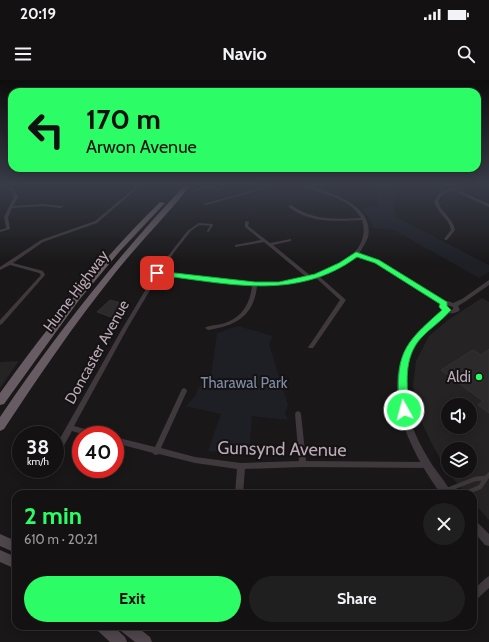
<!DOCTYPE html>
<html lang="en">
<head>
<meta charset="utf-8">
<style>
  body { margin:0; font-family:Cabin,sans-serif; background:#201f20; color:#f1f3f6; height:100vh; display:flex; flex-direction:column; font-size:15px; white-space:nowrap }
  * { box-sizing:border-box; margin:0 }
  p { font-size:13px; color:#9d9d9f }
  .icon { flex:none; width:22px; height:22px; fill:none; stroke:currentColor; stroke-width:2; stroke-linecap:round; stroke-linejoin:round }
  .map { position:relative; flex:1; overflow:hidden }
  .details { position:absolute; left:12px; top:410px; width:465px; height:140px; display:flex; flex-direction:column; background:#131112; border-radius:12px; box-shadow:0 2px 10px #0003,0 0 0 1px #323132 }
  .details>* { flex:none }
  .banner { position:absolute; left:8px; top:8px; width:473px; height:84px; border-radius:12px; box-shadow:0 2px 10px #0003,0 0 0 1px #323132; background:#2cfc65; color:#111; overflow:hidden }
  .buttons { position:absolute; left:441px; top:318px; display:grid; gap:8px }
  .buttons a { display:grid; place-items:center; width:36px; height:36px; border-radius:50%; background:#131112; box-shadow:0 2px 10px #0003,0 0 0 1px #323132; font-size:20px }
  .speed { position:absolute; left:12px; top:346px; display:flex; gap:8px; font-size:20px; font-weight:700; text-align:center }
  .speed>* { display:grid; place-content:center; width:52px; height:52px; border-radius:50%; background:#131112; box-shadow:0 2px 10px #0003,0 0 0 1px #323132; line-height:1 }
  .speed small { font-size:10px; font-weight:400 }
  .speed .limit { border:6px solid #d22; background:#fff; color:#111 }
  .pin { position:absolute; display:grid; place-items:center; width:34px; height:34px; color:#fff; margin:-17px; border-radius:8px; box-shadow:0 2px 6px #0006 }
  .me { position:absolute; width:44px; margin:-22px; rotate:353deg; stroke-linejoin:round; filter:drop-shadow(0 0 3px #0008) }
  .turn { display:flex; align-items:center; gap:14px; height:84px; padding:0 12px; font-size:18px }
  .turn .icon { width:52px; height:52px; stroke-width:2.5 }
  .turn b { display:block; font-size:28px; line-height:34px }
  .round { display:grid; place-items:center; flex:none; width:42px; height:42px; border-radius:21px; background:#201f20 }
  .summary { display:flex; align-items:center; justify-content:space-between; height:68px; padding:0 12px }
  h1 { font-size:24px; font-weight:800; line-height:30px; color:#2cfc65 }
  .button { display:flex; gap:8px; margin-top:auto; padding:8px 12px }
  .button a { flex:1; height:46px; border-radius:24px; background:#2cfc65; color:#111; font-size:16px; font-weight:800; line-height:46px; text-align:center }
  .button a+a { background:#201f20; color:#f1f3f6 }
  .status { display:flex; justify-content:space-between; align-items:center; height:28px; padding:0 20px; background:#131112; direction:ltr }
  .status svg { height:11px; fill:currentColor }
  header { display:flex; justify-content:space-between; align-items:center; height:52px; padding:0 12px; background:#131112; font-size:18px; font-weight:800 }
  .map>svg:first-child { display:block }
  .built { fill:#262324; fill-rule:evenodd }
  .green { fill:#1d1f25 }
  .building { fill:#2d2a2b; stroke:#353133 }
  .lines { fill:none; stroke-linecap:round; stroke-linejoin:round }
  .service-far2 { stroke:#3f383c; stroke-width:2 }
  .service-far1 { stroke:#3f383c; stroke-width:3.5 }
  .service { stroke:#3f383c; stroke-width:4.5 }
  .minor { fill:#3f383c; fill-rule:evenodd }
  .tertiary { fill:#3f383c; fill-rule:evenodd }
  .secondary { fill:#4f464b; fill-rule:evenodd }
  .trunk { fill:#675c63; fill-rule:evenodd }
  .route { fill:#2cfc65; stroke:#1da442 }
  .poi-dot { fill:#2cfc65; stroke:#141213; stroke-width:1.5 }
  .labels { text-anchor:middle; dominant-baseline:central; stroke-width:4; stroke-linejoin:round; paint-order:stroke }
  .street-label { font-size:15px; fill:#baa9b5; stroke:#141213 }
  .poi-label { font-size:15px; fill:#baa9b5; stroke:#141213; text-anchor:end }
  .park-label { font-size:15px; fill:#7f8ba6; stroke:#141213 }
  .near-street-label { font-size:18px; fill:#baa9b5; stroke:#141213 }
</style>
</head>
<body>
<div class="status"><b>20:19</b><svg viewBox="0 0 49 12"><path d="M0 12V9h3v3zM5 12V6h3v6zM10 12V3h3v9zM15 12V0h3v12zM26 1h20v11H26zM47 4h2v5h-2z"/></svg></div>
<header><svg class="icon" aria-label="menu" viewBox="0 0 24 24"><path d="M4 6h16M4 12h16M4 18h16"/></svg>Navio<svg class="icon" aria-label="search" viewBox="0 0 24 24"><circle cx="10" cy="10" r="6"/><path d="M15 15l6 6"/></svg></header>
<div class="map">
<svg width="489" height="562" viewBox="0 0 489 562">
  <rect width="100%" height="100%" fill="#191718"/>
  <!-- built -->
  <path class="built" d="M482,218L489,222V440L473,422V414H466L449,394L434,368L422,343L413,306L416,281L429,256L448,240ZM448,325H470V347H448ZM448,369H470V391H448Z
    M19,281L0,308V282Z"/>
  <!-- green -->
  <path class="green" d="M376,105H392L396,137L489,185V192L479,198L394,150L373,148L370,139L362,129L377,126Z
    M238,246L273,256L269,264L288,325L285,333L288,340L252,336L249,375L208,371L221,334L186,326L196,315L198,308L211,296L217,253Z"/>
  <!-- building -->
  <path class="building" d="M110,220L125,224L114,238L97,232Z
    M489,269V333L478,325L483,321L441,290L473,270L481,275Z"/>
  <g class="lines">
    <!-- service-far2 -->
    <path class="service-far2" d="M210,105L217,110
      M194,111L212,106
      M189,151L199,144L212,145L208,151"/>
    <!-- service-far1 -->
    <path class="service-far1" d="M486,398L489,394"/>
    <!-- service -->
    <path class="service" d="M447,410L475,399L485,398
      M464,414L480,407L487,397"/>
    <!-- minor -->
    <path class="minor" d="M2,105C10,104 15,110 18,117L13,126L43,124L61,126L63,127L61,128L43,126L12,128L8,137L10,149L0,152V150L6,148L4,137L14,117L12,111Z
      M138,105H141L97,143L43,162L13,183L43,191L45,195L2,244L0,245V240L41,195L39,193L10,185L0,190V187L41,160L95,141Z
      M273,105H277L206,125L203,124Z
      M302,105H306C328,112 375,124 368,157C366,163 362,168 359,174L379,181L446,223L447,224L446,225H442L375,183L356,176C345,186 334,191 320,197L346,220L313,268H309L308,267L309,266L340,220L316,198L284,205L257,206C254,236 236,246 208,250L205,248L206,247C212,245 219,245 225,243C242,237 250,224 252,206L159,195L127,249L74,346L96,352L99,353L100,355H85L72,351L61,371L58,372L55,371V367L122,249L155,194V193L188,150L191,151L175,171L161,192L255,204L284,202L306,197L264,162L235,167V165L261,160L245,147V142L247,141L249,142L248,146L270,163L291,159V161L273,165L311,196C335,190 372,171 362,140C337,141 308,144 288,126L291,125C313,141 335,139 361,138C348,115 322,116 302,105Z
      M453,108L456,109L442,115L438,121C441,133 453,138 455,150L447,160H446L444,159L451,150C449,138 437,133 434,121L440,113Z
      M184,308L186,309L187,311L161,368L195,377L241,383L299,381L295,334L296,332L298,331L300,332L301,334L306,381L427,382L430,383L431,385L430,387L427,388L303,387L245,389L243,414H235L237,389L195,383L159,374L156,375L153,374V373L115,363V357L155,367L181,311L182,309Z
      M489,496V508L476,520L473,522V510L486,498Z
      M404,546H418L417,550C412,551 410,551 405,550Z"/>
    <!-- tertiary -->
    <path class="tertiary" d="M441,105H445L489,124V127Z
      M489,200V205L466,221L458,226L460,230C457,233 451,234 448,233C437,242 424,250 416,262C393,298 407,344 428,378C434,389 447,403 452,414H441C411,372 377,309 411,260C419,248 432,240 442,231L440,224L441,223L448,221L453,223L462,219ZM446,225L453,227V229L451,230L447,228Z
      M473,439L476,441L489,454V466L485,465L473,451Z"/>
    <!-- secondary -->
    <path class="secondary" d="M0,454L16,461V473L0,466Z
      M0,470L16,477V489L0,482Z
      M96,546H113L125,557L127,562H110L98,551Z
      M119,546H136L150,557L152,562H135L121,551Z"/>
    <!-- trunk -->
    <path class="trunk" d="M185,105H191C167,135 139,163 115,193C75,243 39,296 4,349L0,351V337C56,254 117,177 185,105Z
      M160,122L165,123L120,171L79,220L4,324L0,325V313C49,245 101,180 160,122Z"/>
  </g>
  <!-- sky -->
  <linearGradient id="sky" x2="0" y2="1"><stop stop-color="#0e0d0d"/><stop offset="0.57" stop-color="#383c48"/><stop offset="1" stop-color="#383c48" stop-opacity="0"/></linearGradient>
  <rect width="489" height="183" fill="url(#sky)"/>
  <!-- route -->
  <path class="route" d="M356,172L379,180L447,222V226L451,230C442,241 430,248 421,258C403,278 407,305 409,330L404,334L399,330C396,274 401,266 442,230L439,227L440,224L375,183L357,177C296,222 227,203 157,195L154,193L157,191L255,202H279L315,194L339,183Z"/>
  <!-- markers -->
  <circle class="poi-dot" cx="479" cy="297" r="4"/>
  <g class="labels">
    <!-- street labels -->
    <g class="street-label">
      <text transform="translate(76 211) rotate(-53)">Hume Highway</text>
      <text transform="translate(97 272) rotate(-61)">Doncaster Avenue</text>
    </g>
    <!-- poi labels -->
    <g class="poi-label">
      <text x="471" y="297">Aldi</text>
    </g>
    <!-- park labels -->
    <g class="park-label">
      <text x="244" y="303">Tharawal Park</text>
    </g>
    <!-- near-street labels -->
    <g class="near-street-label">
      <text transform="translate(282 369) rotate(1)">Gunsynd Avenue</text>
    </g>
  </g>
</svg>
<div class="buttons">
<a><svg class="icon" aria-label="sound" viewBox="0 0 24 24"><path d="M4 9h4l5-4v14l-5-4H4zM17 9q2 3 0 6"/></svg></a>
<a><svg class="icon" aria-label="layers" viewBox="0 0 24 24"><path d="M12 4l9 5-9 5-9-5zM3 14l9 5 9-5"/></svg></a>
</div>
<div class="speed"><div>38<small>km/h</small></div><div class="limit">40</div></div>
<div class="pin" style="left:157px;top:193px;background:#d93025"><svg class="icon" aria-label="arrive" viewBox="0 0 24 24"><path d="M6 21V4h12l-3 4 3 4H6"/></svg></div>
<svg class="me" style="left:404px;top:330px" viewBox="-20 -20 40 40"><circle r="17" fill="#2cfc65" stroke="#fff" stroke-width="3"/><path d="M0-11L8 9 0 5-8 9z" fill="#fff"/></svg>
<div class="banner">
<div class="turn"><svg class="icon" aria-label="left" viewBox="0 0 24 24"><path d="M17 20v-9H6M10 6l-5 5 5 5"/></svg><div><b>170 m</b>Arwon Avenue</div></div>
</div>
<section class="details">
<div class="summary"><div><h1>2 min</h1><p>610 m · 20:21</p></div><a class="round"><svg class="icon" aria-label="close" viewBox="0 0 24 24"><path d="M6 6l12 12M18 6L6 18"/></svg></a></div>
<div class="button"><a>Exit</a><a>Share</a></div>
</section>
</div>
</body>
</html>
